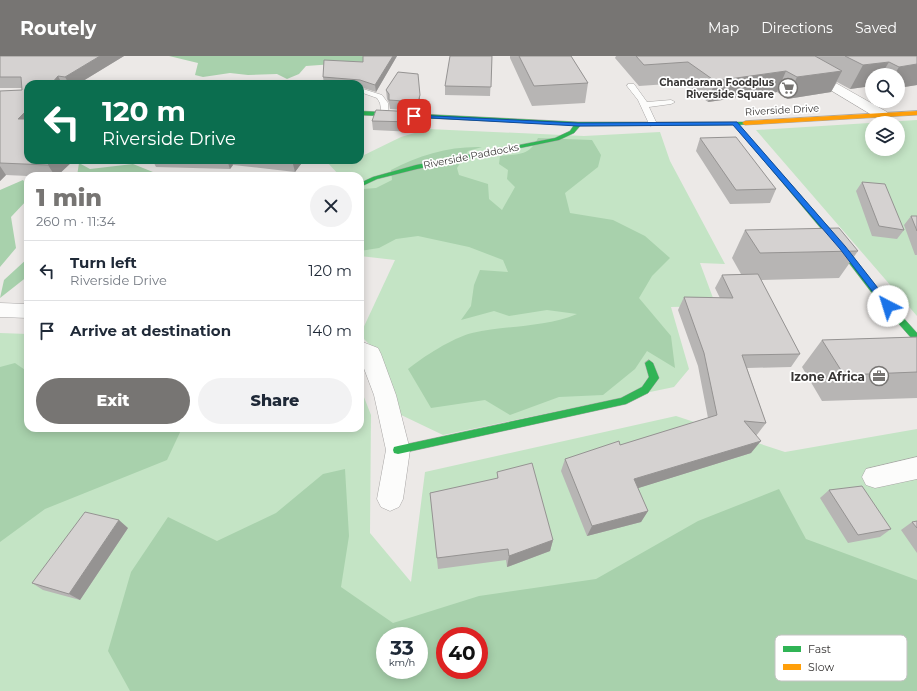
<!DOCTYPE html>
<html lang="en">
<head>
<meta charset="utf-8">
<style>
  body { margin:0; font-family:Montserrat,sans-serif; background:#f2f2f3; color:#1f2937; height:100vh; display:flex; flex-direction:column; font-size:15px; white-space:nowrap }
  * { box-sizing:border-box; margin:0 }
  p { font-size:13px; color:#747a83 }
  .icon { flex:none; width:22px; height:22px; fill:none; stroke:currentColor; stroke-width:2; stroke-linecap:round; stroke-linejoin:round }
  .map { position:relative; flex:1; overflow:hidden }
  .details { position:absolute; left:24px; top:116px; width:340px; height:260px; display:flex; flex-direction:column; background:#fff; border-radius:12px; box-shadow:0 2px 10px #0003 }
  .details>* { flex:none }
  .hud { position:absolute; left:24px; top:24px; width:340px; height:84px; border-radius:12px; box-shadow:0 2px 10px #0003; background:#0b6e4f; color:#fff; overflow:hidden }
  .controls { position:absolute; left:865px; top:12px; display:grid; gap:8px }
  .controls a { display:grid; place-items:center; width:40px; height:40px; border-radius:50%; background:#fff; box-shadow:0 2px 10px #0003; font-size:20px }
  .speed { position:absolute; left:376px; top:571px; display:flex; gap:8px; font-size:20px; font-weight:700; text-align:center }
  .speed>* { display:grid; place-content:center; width:52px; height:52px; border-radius:50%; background:#fff; box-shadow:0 2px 10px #0003; line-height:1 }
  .speed small { font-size:10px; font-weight:400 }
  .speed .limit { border:6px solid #d22; background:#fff; color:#111 }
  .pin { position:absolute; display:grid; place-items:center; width:34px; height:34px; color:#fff; margin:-17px; border-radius:8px; box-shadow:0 2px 6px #0006 }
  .me { position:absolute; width:44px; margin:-22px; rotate:320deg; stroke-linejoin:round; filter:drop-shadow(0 0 3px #0008) }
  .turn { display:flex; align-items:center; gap:14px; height:84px; padding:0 12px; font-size:18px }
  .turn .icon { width:52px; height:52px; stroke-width:2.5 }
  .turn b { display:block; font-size:28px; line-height:34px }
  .round { display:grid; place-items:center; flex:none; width:42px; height:42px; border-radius:21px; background:#f2f2f3 }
  .head { display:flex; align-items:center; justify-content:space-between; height:68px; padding:0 12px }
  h1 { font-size:24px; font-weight:800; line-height:30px; color:#777573 }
  .primary-button { display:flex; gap:8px; margin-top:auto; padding:8px 12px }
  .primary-button a { flex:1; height:46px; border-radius:24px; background:#777573; color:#fff; font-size:16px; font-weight:800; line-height:46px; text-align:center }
  .primary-button a+a { background:#f2f2f3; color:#1f2937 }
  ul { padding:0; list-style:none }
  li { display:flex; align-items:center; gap:12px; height:60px; padding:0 12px; border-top:1px solid #e0e1e3 }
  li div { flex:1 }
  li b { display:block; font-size:15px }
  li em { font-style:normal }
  header { display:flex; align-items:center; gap:24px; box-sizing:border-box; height:56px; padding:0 20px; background:#777573; color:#fff }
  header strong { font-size:19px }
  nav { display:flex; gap:22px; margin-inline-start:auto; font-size:14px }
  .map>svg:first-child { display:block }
  .green { fill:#c4e4c5; fill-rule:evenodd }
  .forest { fill:#a8d1ac; fill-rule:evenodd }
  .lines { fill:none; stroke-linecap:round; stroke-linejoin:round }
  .lane-casing { stroke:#a8a6a5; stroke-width:1 }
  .street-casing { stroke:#a8a6a5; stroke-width:1 }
  .fast-casing { stroke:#a8a6a5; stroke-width:1 }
  .slow-casing { stroke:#a8a6a5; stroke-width:1 }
  .lane { fill:#fcfcfb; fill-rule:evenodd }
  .street { fill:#fcfcfb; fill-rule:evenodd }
  .fast { fill:#30b455; fill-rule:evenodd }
  .slow { fill:#ff9f0a; fill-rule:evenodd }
  .wall { fill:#b7b5b4 }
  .shaded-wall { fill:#959392 }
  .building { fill:#d5d2d1; stroke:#959392 }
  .route { fill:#1a73e8; stroke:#114b97 }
  .labels { text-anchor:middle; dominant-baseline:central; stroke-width:3.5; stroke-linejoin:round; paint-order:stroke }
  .far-poi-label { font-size:10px; font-weight:bold; fill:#383635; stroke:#fff; text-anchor:end }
  .far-street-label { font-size:10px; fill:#383635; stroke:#fff }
  .poi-label { font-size:12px; font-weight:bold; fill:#383635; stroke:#fff; text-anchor:end }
  .key { fill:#fff; stroke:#c3c3c2; stroke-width:1 }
  .key-label { font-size:11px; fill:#383635 }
</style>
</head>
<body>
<header>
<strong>Routely</strong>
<nav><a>Map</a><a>Directions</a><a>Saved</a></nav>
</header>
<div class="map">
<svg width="917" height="635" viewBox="0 0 917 635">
  <rect width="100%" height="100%" fill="#ece9e7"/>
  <!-- green -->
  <path class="green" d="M917,64V260L756,74ZM872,67H898V93H872Z
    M428,73L584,80L660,76L670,105L725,208L700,207L716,250L671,251L689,313L674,331L443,379L397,357L380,299L360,279L395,204L360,200V120H340L325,104H360V101L401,81Z
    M0,277L28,278V372H360V331L371,359L370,477L411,526L425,416L676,360L785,396L917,373V635H0ZM385,580H419V614H385ZM445,580H479V614H445Z"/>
  <!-- forest -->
  <path class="forest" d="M169,0H389L390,4L306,10L299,18L287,23L277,18L248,19L230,17L203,21L195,19L198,7Z
    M538,82L592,84L601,99L598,111L565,137L570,157L613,164L645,180L670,202L652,220L639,242L671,280L675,312L647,295L635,313L603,339L559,341L510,359L485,344L431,352L408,313C423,301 452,282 472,277C507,269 543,272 577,258L547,254L509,260L494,255L461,264L471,250L474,229L480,214L508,216L503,204L469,191L418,180L396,183L379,192L360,195V145L363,133L376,132L392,124L391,114C419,99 450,90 482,91L468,95L457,112L459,119L488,128L489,143L502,154L515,131L507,123L508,114L499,108L500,100C519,98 529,100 538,82Z
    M79,107L90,113L133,108L163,120H77Z
    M23,124L28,130V143L11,161L16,192L0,211V134Z
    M28,202V220L0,242L4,224Z
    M15,307L28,316V372H182L167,404L45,453L0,486V311Z
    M345,413L349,480L341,531L393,567L479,540L596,523L698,465L779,433L806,483L917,524V635H130L108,595L131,516L168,461L217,485L276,457L323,418ZM385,580H419V614H385ZM445,580H479V614H445Z"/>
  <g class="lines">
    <defs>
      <path id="lane" d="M628,28H634L647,46L671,44L675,46L671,48L649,51L657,68L650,70L638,44L627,30Z
        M360,32L382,39L388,47L389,61L382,59L380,47L377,42L360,36Z"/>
      <path id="street" d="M774,0H788L887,56L889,59L887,62H877Z
        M0,247L28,248V262L0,261Z
        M360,285L378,292L381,298L396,339L410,394L403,443L399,451L390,455L381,451L377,443L386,394L374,339L360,302Z
        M917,401V423L875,432L866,429L862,421L866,413Z"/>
      <path id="fast" d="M360,55L578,66H747V68L739,69L845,190L881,237L917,277V286L914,285L875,241L839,194L734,69L580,70L574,77L559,84L417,113L377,123L360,131V127L373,121L416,109L555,82L570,75L574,69L360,59Z
        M649,304L653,307L659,322L648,337L626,348L398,398L394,397L393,394L394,391L398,390L621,342L642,331L649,321L645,307Z"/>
      <path id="slow" d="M917,55V59L745,69L742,67L745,65Z"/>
    </defs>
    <!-- lane casing -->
    <use href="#lane" class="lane-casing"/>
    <!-- street casing -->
    <use href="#street" class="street-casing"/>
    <!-- fast casing -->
    <use href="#fast" class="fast-casing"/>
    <!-- slow casing -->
    <use href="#slow" class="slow-casing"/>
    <!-- lane -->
    <use href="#lane" class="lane"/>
    <!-- street -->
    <use href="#street" class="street"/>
    <!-- fast -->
    <use href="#fast" class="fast"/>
    <!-- slow -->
    <use href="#slow" class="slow"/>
  </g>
  <!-- wall -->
  <path class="wall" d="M0,0H124L78,28H28V104H74L57,120H28L6,119L0,125V35L22,34V32H0Z
    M397,0L376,36L360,31V28H324L323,21L363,6Z
    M492,0L490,40L445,39V30Z
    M510,0H571L588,27L585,47L532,50L510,2Z
    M616,0H917V29L898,32V19H872V30L850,33L837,26L831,36L787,43L777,36L708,46L682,27L639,30L615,2Z
    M386,34L420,39V48L419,55L390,53L389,47L387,43Z
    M416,56V65L414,76L373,74L372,65Z
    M700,82L776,133L770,147L730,148L696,95Z
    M136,104H304L295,116L233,109L230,113L156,111L153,105Z
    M862,126L904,174L897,183L872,180L856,135Z
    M911,160H917V199H915L904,169Z
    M745,174L858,195L839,222L761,224L800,298L791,311L747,312L766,367L756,380L751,397L638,432L648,455L641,466L587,480L561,415L565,403L620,389L708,362L698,310L678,254L684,241L720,242L715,232L722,219L741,218L732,202Z
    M917,281V342L822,345L802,311L822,284Z
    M497,416L553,484L550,495L507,511L506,504L438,513L430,437L497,423Z
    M829,434L891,473L880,481L848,487L820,442Z
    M917,465V497L901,474L912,466Z
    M128,472L80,544L43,534L32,527Z"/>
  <!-- shaded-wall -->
  <path class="shaded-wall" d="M100,0H124L78,28H69L65,21Z
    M393,0H397L376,36L375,29Z
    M889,6L881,19H872V30L850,33L863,9Z
    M917,8V29L898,32V19H894L899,11Z
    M786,15L777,36L708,46L715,25Z
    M842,15L831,36L787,43L797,21Z
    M58,20L62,28H51Z
    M420,39V48L419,55L418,46Z
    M28,53V73L18,63Z
    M416,56V65L414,76L413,66Z
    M53,104H74L57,120H55L48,109Z
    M227,104H231L233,109L230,113Z
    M292,104H304L295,116Z
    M0,110L6,119L0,125Z
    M761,385L751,397L629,435L634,423Z
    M648,455L641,466L587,480L592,470Z
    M119,464L128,472L80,544L69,538Z
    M553,484L550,495L507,511L509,500Z"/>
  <!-- building -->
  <path class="building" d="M0,0H100L65,21L58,20L51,28H28V53L18,63H28V104H53L48,109L0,107V35L22,34L21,21H0Z
    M363,0H393L375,29L360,24L323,21L324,4L363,6Z
    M450,0H492L491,31L445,30Z
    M519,0H571L588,27L534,30Z
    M636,0H815L842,15L797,21L786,15L715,25L688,6L644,9Z
    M845,0H917V8L899,11L889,6L863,9Z
    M398,16L418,18L420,39L418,46L389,44V38L386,34Z
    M376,54L416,56L413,66L372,65Z
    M736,81L776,133L736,134L700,82Z
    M862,126L885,128L904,174L879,170Z
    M911,160H917V175Z
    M839,172L858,195L760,197L745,174Z
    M758,218L800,298L742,299L766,367L744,365L761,385L634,423L648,455L592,470L565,403L619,385L620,389L717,359L704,297L684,241L733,242L722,219Z
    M917,281V316L844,319L822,284Z
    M532,407L553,484L509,500L508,493L437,502L430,437L498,422L497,416Z
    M862,430L891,473L858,479L829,434Z
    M85,456L119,464L69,538L32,527Z
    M917,465V472L912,466Z"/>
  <!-- route -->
  <path class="route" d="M414,59L578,67L737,66L845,190L892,250L888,252H885L840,193L733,69L578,70L412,61Z"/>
  <!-- icons -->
  <defs>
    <symbol id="supermarket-ring" viewBox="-11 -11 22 22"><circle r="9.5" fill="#fff" stroke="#777573" stroke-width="1.5"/><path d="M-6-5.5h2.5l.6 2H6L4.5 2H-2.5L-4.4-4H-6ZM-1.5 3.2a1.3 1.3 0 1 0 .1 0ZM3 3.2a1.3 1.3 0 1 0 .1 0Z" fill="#777573"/></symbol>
    <symbol id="office-ring" viewBox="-11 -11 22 22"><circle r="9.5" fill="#fff" stroke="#777573" stroke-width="1.5"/><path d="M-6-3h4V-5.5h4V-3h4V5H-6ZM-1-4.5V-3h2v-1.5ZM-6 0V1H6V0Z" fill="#777573"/></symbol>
  </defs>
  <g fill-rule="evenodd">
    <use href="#supermarket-ring" x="777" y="21" width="22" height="22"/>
    <use href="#office-ring" x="868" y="309" width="22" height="22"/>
  </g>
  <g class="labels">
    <!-- far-poi labels -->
    <g class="far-poi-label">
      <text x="774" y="26">Chandarana Foodplus<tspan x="774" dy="12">Riverside Square</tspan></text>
    </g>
    <!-- far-street labels -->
    <g class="far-street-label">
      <text transform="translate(782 54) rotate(-3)">Riverside Drive</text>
      <text transform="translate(471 100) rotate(-11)">Riverside Paddocks</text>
    </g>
    <!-- poi labels -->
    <g class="poi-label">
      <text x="865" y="320">Izone Africa</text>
    </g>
  </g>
  <!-- legend -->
  <rect x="775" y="579" width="132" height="46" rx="6" class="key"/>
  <rect x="783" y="590" width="18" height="6" fill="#30b455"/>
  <rect x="783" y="608" width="18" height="6" fill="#ff9f0a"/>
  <g class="key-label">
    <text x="808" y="597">Fast</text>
    <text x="808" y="615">Slow</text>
  </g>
</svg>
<div class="controls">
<a><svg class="icon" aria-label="search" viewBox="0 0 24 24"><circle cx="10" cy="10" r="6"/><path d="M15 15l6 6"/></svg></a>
<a><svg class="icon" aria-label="layers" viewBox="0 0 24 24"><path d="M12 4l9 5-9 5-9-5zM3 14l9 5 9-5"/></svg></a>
</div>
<div class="speed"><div>33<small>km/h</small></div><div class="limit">40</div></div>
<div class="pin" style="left:414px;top:60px;background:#d93025"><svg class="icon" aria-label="arrive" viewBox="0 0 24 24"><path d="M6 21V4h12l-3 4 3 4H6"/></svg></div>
<svg class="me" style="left:888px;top:250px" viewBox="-20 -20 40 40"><circle r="19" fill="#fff"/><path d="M0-13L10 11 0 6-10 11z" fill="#1a73e8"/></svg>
<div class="hud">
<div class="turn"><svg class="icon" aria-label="left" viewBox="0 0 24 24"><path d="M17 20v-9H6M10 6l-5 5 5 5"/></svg><div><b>120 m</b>Riverside Drive</div></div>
</div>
<section class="details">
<div class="head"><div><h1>1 min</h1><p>260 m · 11:34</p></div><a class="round"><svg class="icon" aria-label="close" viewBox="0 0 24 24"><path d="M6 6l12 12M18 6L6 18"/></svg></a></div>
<ul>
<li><svg class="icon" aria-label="left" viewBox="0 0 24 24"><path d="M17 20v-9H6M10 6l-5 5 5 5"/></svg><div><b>Turn left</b><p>Riverside Drive</p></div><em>120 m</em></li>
<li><svg class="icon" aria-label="arrive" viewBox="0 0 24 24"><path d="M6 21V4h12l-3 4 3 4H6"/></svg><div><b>Arrive at destination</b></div><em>140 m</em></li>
</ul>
<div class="primary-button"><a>Exit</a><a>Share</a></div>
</section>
</div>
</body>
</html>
